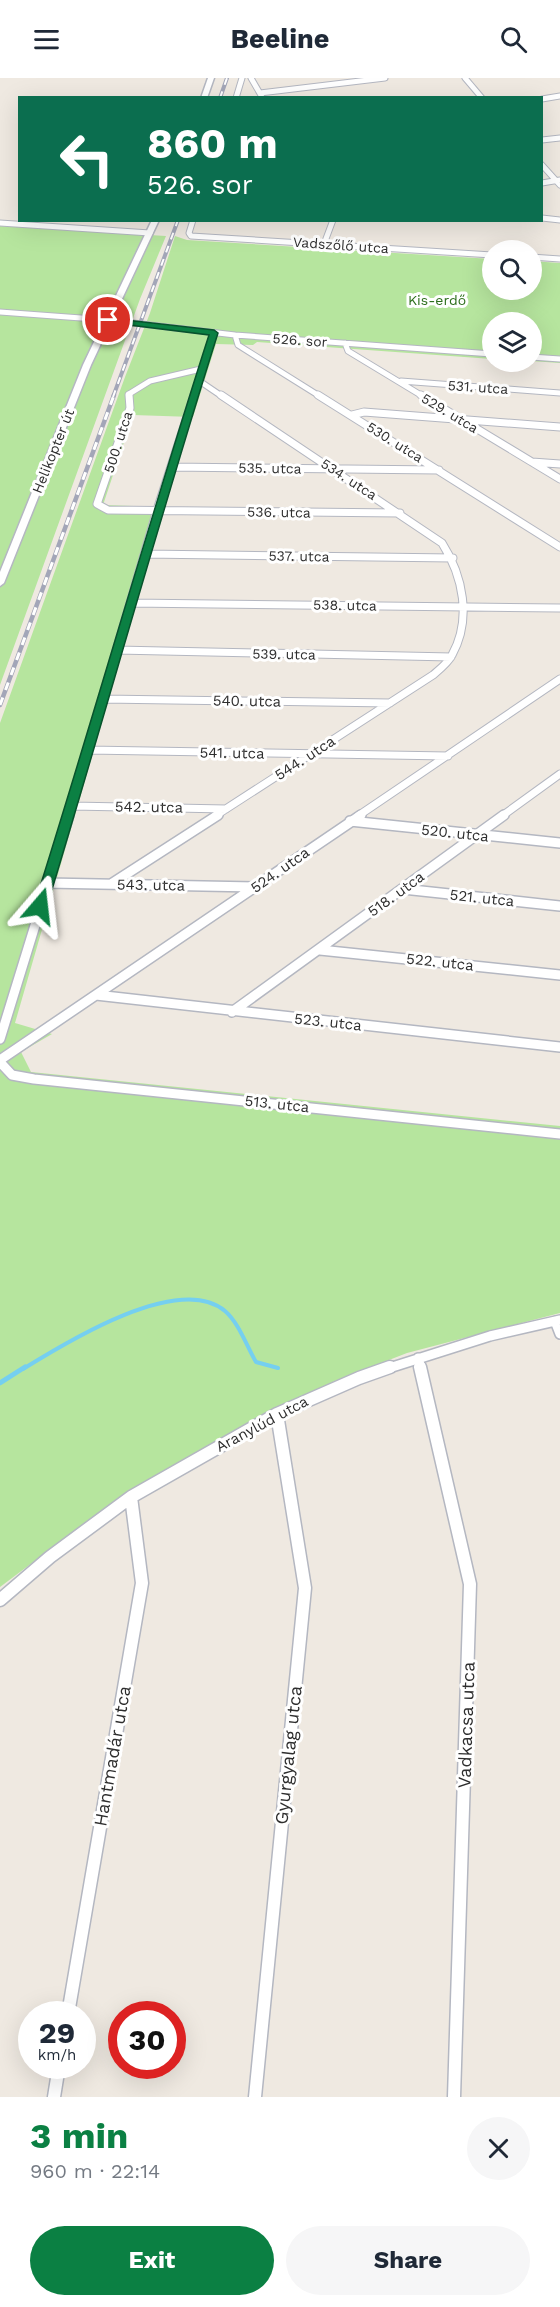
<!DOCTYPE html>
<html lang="en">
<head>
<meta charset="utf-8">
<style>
  body { margin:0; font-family:"Work Sans",sans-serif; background:#f6f6f7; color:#1f2937; height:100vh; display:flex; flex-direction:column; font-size:22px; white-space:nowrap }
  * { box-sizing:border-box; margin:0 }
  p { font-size:20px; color:#747a83 }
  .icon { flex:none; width:33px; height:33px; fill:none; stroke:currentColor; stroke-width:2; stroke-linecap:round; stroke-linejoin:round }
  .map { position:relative; height:2019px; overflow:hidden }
  .drawer { display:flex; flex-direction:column; background:#fff; flex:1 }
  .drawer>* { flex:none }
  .guide { position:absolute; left:18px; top:18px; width:525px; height:126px; border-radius:0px; box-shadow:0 6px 24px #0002; background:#0b6e4f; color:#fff; overflow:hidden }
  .tools { position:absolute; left:482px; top:162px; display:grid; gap:12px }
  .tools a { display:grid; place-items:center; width:60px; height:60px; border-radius:50%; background:#fff; box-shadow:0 6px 24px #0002; font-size:30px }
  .speed { position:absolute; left:18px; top:1923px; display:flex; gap:12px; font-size:30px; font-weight:700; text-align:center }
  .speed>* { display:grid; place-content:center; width:78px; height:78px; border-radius:50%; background:#fff; box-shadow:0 6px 24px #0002; line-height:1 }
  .speed small { font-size:15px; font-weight:400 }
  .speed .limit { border:9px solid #d22; background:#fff; color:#111 }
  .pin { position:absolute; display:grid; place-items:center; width:51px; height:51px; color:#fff; margin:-26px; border:3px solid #fff; border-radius:50%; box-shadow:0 2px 6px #0007 }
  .me { position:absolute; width:66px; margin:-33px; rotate:17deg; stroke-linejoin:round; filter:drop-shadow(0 0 4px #0008) }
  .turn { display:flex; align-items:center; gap:21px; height:126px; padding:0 30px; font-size:27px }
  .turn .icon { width:78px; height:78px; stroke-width:2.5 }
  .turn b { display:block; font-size:42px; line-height:51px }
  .round { display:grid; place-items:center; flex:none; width:63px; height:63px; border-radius:32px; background:#f6f6f7 }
  .summary { display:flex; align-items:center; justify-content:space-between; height:102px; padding:0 30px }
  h1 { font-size:36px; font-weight:700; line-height:45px; color:#0b8043 }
  .action { display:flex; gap:12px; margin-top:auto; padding:12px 30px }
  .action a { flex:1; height:69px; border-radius:36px; background:#0b8043; color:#fff; font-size:24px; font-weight:700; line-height:69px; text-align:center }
  .action a+a { background:#f6f6f7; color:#1f2937 }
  header { display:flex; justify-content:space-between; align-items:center; height:78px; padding:0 30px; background:#fff; font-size:27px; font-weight:700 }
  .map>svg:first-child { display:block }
  .green { fill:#b6e59e }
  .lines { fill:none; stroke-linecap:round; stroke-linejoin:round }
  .stream-far1 { stroke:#75cff0; stroke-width:4 }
  .stream { stroke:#75cff0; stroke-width:5 }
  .minor-far3-casing { stroke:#b4b7c1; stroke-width:7 }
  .minor-far2-casing { stroke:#b4b7c1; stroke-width:9 }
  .minor-far1-casing { stroke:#b4b7c1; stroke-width:12 }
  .minor-casing { stroke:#b4b7c1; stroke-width:15 }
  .tertiary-casing { stroke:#b4b7c1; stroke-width:3 }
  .minor-far3 { stroke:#fff; stroke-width:5 }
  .minor-far2 { stroke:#fff; stroke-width:7 }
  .minor-far1 { stroke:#fff; stroke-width:9 }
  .minor { stroke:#fff; stroke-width:12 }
  .tertiary { fill:#fff; fill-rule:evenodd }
  .rail-far1-casing { stroke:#a3a6b8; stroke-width:4 }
  .rail-casing { stroke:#a3a6b8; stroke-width:4.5 }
  .rail-far1 { stroke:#fff; stroke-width:2; stroke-dasharray:7; stroke-linecap:butt }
  .rail { stroke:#fff; stroke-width:3; stroke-dasharray:8; stroke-linecap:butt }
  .route { fill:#0b8043; stroke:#07532c; stroke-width:1.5 }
  .labels { text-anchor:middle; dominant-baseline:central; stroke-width:6; stroke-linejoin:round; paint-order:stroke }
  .far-street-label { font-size:14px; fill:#2e2e2e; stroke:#fff }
  .far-park-label { font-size:14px; fill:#2c6e1b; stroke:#fff }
  .street-label { font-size:15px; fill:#2e2e2e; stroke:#fff }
  .near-street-label { font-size:18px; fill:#2e2e2e; stroke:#fff }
</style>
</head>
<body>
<header><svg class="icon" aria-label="menu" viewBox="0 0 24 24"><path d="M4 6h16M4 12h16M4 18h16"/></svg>Beeline<svg class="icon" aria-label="search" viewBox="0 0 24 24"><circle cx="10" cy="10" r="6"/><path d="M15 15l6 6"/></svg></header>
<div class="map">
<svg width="560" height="2019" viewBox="0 0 560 2019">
  <rect width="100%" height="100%" fill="#efe9e1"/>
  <!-- green -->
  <path class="green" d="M0,148L166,158L140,221L0,607Z
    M175,158L187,162L492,181V212H531V183L560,185V285L531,283V244H492V281L257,264L253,267L216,266L193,339L133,337L103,427L164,429L15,945L52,956L21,974L31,994L560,1048V1235L407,1275L335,1303L266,1336L124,1416L0,1509V645L125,299L150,235Z"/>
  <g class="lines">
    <!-- stream-far1 -->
    <path class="stream-far1" d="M23,1291C65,1265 179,1194 225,1233C239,1245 247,1269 256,1284L278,1290"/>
    <!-- stream -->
    <path class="stream" d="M0,1305L25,1289"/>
    <defs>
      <path id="minor-far3" d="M251,0L262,19
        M465,0L482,20
        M260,15L385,0
        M236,20L242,0
        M542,21L560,18
        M542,62L560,60
        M542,87L560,107
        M542,105L560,102
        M542,140L560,142
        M193,142L189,155L191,158L492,177
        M0,145L150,155
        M324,166L333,142
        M531,179L560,181
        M0,234L108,242L235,257L492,276
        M235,257L238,267L321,319
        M345,265L348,273L424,319
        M531,279L560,281
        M198,302L223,319
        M401,303L560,315
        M129,319V316L150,303L201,291
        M193,319L214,255"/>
      <path id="minor-far2" d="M129,317L130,330L97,426L108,432L400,435
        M318,317L560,469
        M421,317L560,401
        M352,337L364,334L560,349
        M532,384L560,386
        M171,389L439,392
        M145,476L453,480
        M131,525L560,530
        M117,572L451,579
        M104,621L390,625
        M88,672L448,678
        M72,728L226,731
        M68,738L157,432L194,317
        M215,738L433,597C440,591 448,585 452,577C472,541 463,498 442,465L221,317
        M358,738L560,601
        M502,738L560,696"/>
      <path id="minor-far1" d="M350,743L560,765
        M47,805L255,809
        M111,806L218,737
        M403,811L560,828
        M320,872L560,897
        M96,917L560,969
        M232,934L504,737
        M0,961L69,737
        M0,982L361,737
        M0,984L12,997L34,1001L560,1056
        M555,1243L560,1256
        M418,1280L421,1291
        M386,1291L490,1258L560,1242"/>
      <path id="minor" d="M420,1289L470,1506L454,2019
        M0,1522L50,1479L131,1419L277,1336L359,1300L390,1289
        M68,1936L142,1505L131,1419
        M54,2019L59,1988
        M255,2019L305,1510L277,1336"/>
      <path id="tertiary" d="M208,0H214L207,20H201Z
        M152,142H159L91,287L4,505L0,508V494L83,287Z"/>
    </defs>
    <!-- minor-far3 casing -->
    <use href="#minor-far3" class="minor-far3-casing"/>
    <!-- minor-far2 casing -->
    <use href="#minor-far2" class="minor-far2-casing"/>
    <!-- minor-far1 casing -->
    <use href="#minor-far1" class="minor-far1-casing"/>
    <!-- minor casing -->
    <use href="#minor" class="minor-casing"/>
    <!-- tertiary casing -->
    <use href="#tertiary" class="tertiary-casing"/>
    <!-- minor-far3 -->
    <use href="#minor-far3" class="minor-far3"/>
    <!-- minor-far2 -->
    <use href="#minor-far2" class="minor-far2"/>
    <!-- minor-far1 -->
    <use href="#minor-far1" class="minor-far1"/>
    <!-- minor -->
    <use href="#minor" class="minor"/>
    <!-- tertiary -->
    <use href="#tertiary" class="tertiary"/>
    <defs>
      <path id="rail-far1" d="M220,20L227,0
        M113,319L178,142"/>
      <path id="rail" d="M0,627L114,317"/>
    </defs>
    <!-- rail-far1 casing -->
    <use href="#rail-far1" class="rail-far1-casing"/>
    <!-- rail casing -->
    <use href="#rail" class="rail-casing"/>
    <!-- rail-far1 -->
    <use href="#rail-far1" class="rail-far1"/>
    <!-- rail -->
    <use href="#rail" class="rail"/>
  </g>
  <!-- route -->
  <path class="route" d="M108,240L214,252L218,255C158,445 105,637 47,828L40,831L34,828C94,638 148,446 209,257L105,244L104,242Z"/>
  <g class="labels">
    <!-- far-street labels -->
    <g class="far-street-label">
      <text transform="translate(341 167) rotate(4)">Vadszőlő utca</text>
      <text transform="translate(300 262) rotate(4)">526. sor</text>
      <text transform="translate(478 309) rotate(4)">531. utca</text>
      <text transform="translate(450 335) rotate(31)">529. utca</text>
      <text transform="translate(118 364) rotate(-72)">500. utca</text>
      <text transform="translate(395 364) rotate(32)">530. utca</text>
      <text transform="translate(53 373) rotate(-68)">Helikopter út</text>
      <text transform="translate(270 390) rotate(1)">535. utca</text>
      <text transform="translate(349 401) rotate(33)">534. utca</text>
      <text transform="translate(279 434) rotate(1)">536. utca</text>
      <text transform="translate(299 478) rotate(1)">537. utca</text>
      <text transform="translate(345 527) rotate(1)">538. utca</text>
      <text transform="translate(284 576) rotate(1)">539. utca</text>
    </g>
    <!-- far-park labels -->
    <g class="far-park-label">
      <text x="437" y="222">Kis-erdő</text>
    </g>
    <!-- street labels -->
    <g class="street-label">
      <text transform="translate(247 623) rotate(1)">540. utca</text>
      <text transform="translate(232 675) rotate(1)">541. utca</text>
      <text transform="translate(305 680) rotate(-33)">544. utca</text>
      <text transform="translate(149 729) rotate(1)">542. utca</text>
      <text transform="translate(455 755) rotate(6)">520. utca</text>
      <text transform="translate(280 792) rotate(-35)">524. utca</text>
      <text transform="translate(151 807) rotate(1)">543. utca</text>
      <text transform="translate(396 816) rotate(-36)">518. utca</text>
      <text transform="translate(482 820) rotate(6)">521. utca</text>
      <text transform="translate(440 884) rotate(6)">522. utca</text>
      <text transform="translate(328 944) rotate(6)">523. utca</text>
      <text transform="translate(277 1026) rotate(6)">513. utca</text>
      <text transform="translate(262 1346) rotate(-28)">Aranylúd utca</text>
    </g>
    <!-- near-street labels -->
    <g class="near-street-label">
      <text transform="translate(466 1647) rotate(-88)">Vadkacsa utca</text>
      <text transform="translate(288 1677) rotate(-84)">Gyurgyalag utca</text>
      <text transform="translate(112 1678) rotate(-80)">Hantmadár utca</text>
    </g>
  </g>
</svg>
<div class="tools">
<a><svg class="icon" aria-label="search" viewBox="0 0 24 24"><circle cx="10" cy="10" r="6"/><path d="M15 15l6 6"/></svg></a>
<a><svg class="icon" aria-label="layers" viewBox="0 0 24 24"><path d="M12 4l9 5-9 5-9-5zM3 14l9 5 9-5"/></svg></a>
</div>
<div class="speed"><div>29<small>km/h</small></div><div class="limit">30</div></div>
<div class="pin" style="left:108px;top:242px;background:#d93025"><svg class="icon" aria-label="arrive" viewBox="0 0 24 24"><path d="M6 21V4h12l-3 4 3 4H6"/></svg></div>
<svg class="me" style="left:40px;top:828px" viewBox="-20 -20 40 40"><path d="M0-17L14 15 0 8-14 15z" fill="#0b8043" stroke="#fff" stroke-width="4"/></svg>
<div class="guide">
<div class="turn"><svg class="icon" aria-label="left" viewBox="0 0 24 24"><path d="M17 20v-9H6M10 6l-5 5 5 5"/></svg><div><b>860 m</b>526. sor</div></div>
</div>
</div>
<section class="drawer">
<div class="summary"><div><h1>3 min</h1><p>960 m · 22:14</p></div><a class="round"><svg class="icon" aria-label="close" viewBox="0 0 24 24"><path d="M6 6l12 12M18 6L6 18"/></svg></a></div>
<div class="action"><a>Exit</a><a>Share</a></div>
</section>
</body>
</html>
